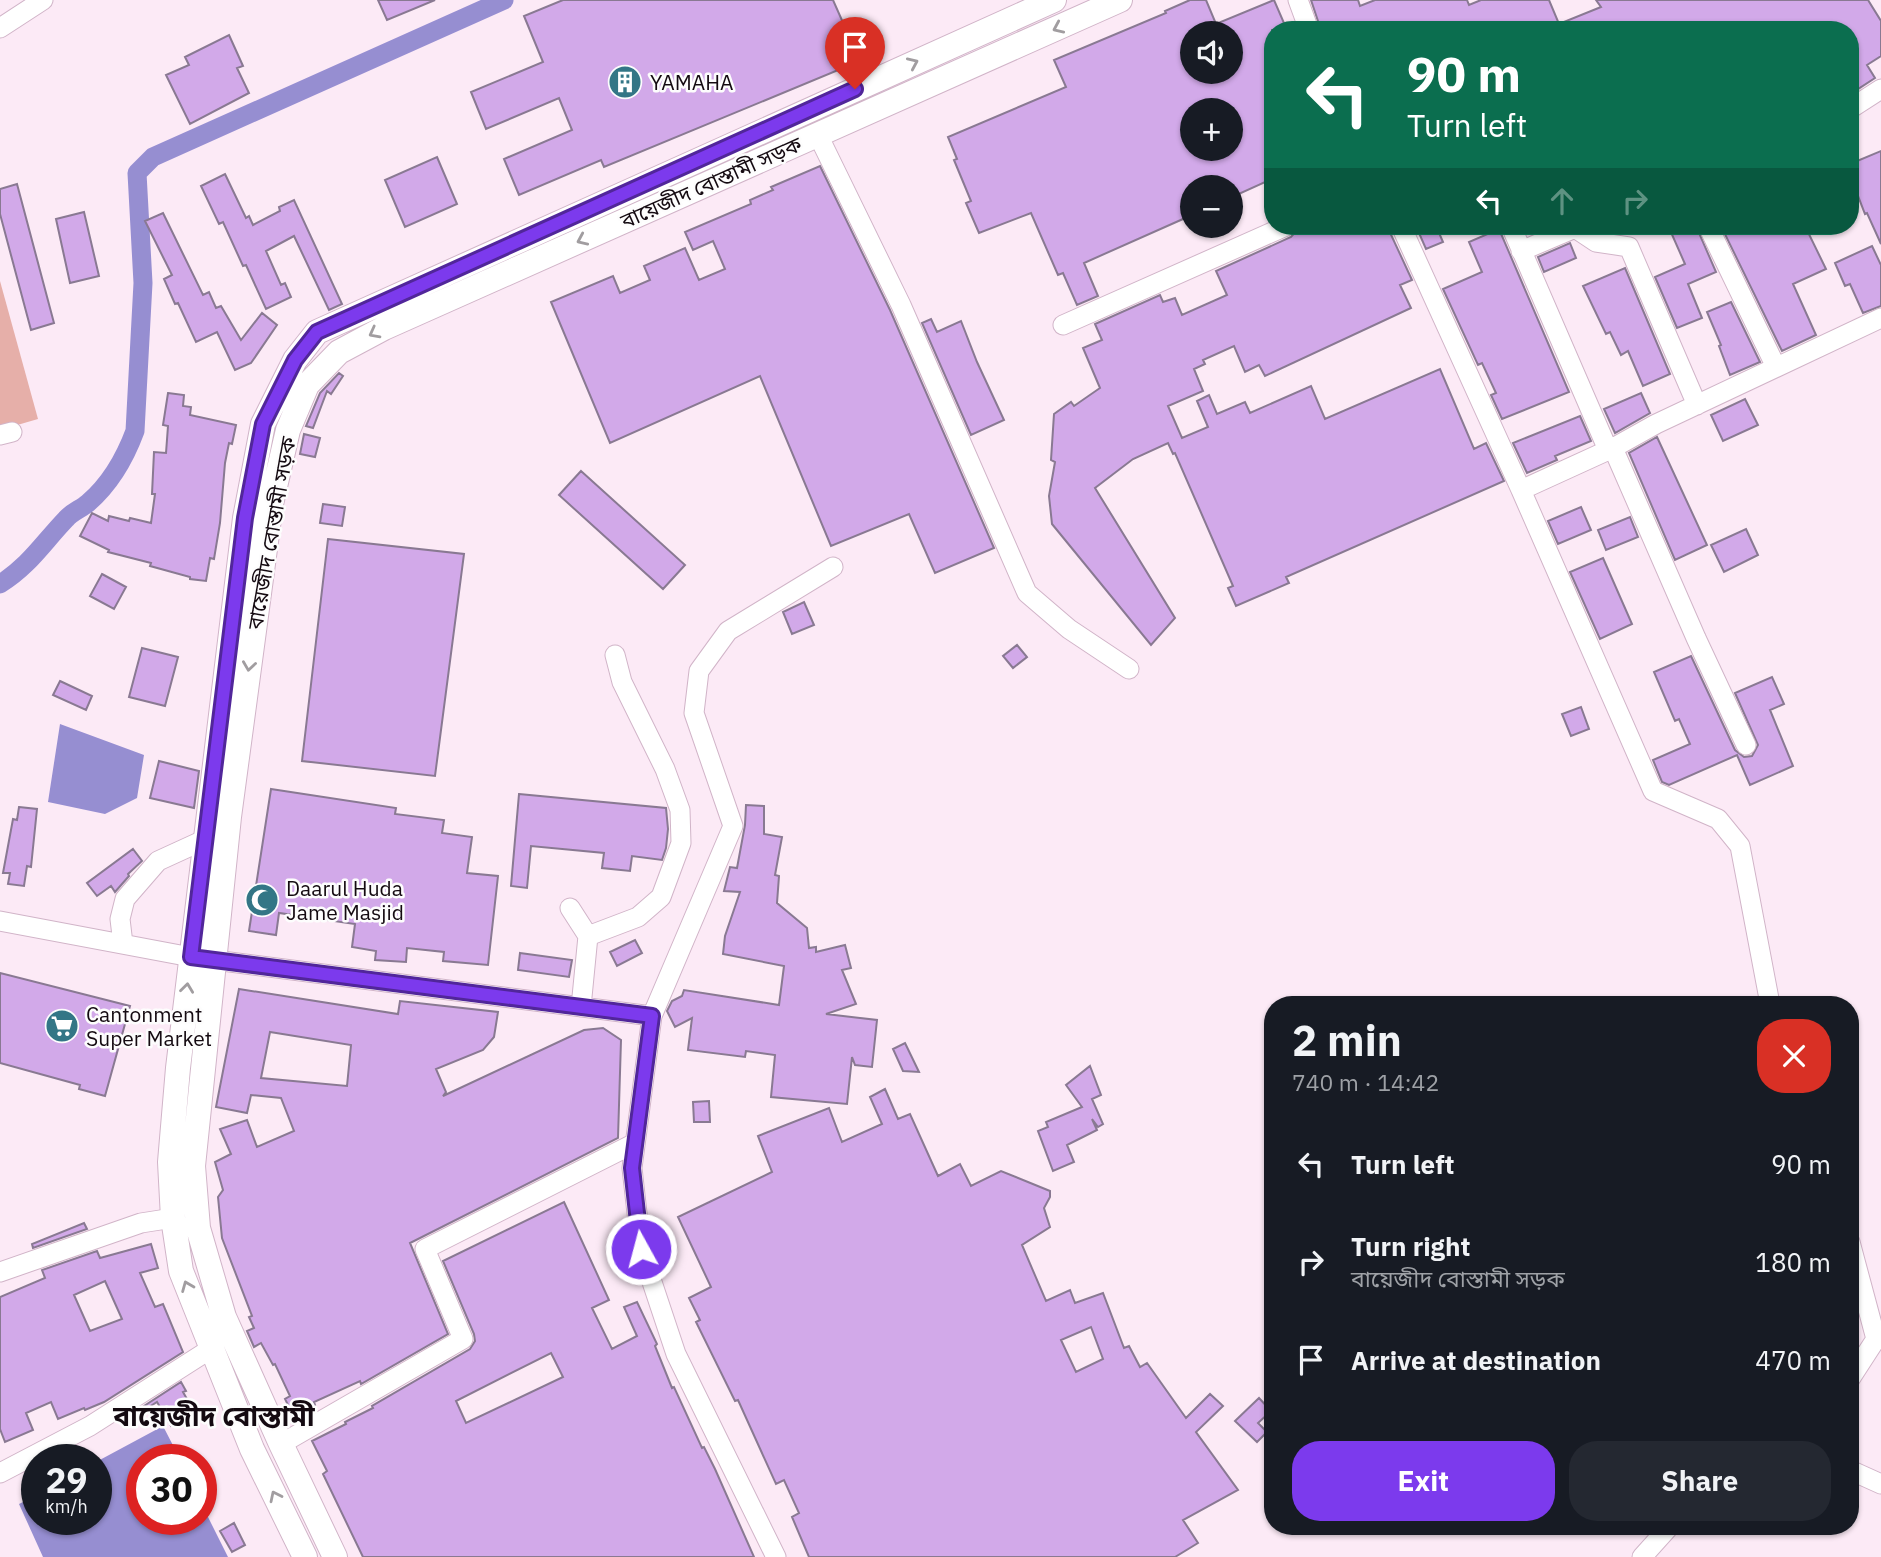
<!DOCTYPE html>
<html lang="en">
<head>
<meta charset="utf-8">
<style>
  body { margin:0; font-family:"IBM Plex Sans","Noto Sans Bengali",sans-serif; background:#242831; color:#f1f3f6; height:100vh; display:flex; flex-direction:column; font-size:26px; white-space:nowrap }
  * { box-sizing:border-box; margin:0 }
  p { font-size:23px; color:#9ea1a6 }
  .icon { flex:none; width:38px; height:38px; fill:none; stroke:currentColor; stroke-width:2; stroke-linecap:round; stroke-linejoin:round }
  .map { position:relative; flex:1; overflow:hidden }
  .details { position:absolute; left:1264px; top:996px; width:595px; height:539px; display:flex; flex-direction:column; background:#171b24; border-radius:28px; box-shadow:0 2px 5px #0004 }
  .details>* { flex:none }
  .banner { position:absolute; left:1264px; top:21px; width:595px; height:214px; border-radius:28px; box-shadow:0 2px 5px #0004; background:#0b6e4f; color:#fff; overflow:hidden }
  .tools { position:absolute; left:1180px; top:21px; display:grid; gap:14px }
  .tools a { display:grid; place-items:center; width:63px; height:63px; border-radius:50%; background:#171b24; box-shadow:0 2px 5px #0004; font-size:35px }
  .speed { position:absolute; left:21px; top:1444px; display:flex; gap:14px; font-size:35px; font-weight:700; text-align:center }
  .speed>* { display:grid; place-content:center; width:91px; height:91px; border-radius:50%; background:#171b24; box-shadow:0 2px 5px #0004; line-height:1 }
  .speed small { font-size:18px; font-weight:400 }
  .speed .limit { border:10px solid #d22; background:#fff; color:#111 }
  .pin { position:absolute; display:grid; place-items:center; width:60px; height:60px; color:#fff; margin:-72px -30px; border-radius:50% 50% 50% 0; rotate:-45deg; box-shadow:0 0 7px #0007 }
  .pin .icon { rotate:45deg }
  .me { position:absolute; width:77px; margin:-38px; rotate:353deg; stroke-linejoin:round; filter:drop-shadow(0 0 5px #0008) }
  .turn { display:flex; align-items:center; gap:24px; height:147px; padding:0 28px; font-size:32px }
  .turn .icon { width:91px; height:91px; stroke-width:2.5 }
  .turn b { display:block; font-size:49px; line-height:60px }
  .lanes { display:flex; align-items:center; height:66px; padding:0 28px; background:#0003; justify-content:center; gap:35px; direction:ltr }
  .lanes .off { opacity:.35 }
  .round { display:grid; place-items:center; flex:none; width:74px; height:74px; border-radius:28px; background:#242831 }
  .summary { display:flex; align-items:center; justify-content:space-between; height:119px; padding:0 28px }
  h1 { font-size:42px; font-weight:700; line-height:52px }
  .action { display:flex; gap:14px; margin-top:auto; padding:14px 28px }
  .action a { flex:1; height:80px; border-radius:28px; background:#7c3aed; color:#fff; font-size:28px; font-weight:700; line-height:80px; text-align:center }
  .action a+a { background:#242831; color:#f1f3f6 }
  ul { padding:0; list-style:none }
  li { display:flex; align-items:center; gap:21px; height:98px; padding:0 28px }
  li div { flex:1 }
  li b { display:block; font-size:26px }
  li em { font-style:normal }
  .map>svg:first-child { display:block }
  .green { fill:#e6afa9 }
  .water { fill:#968ed1 }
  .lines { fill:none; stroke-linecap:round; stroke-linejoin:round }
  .canal { stroke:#968ed1; stroke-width:19 }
  .building { fill:#d2a9e9; stroke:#897992; stroke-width:2; fill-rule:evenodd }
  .minor-casing { stroke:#d1b4c8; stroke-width:21 }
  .major-casing { stroke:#d1b4c8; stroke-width:26 }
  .minor { stroke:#fff; stroke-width:19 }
  .major { stroke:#fff; stroke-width:24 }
  .oneway { stroke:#a19da0 }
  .route-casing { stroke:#51269a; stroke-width:18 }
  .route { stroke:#7c3aed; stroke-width:12 }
  .labels { text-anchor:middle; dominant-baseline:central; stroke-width:5; stroke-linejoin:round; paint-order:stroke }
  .poi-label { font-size:21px; fill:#140a11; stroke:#fdfdfd; text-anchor:start }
  .street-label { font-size:21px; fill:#140a11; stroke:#fdfdfd }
  .district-label { font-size:28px; font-weight:bold; fill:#140a11; stroke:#fdfdfd }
</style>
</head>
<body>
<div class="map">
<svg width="1881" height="1557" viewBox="0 0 1881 1557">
  <rect width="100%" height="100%" fill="#fceaf6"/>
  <!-- green -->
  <path class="green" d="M0,281L38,419L0,430Z"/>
  <!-- water -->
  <path class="water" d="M60,724L144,755L137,798L105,814L48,802Z
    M163,1426L180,1459L142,1460V1519H201V1503L228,1557H43L19,1504L37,1495V1519H96V1462Z"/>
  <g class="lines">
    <!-- canal -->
    <path class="canal" d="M0,584C29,566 43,543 66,519C72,512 81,509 88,503C110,484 125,458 135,431L143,283L137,173L153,157L504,0"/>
  </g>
  <!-- building -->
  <path class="building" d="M378,0H435L387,20Z
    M563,0H833L860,61L604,167L601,160L519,195L504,159L572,130L559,98L486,129L471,92L543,62L524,16Z
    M1190,0H1206L1216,24L1274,0L1287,30H1272V179L1230,198V187H1192V215L1084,263L1098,296L1077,305L1063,273L1058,275L1031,213L979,233L966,203L971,201L954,160L957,159L948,137L1066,87L1054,60L1166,13L1165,11ZM1192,33H1230V72H1192ZM1192,110H1230V149H1192Z
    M1311,0H1358L1360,6L1375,0H1467L1469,5L1481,0H1549L1559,24L1601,7L1596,0H1868L1881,21V56L1867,65L1875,78L1858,89L1850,76V30H1321Z
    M229,35L243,66L237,68L249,93L190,124L166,75L189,65L185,57Z
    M1881,151V244L1867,213L1865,214L1850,175V164Z
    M437,157L457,204L405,227L385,180Z
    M820,166L890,310L994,548L935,573L909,514L831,546L760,376L610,443L551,302L613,276L620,293L650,280L644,266L685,248L699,280L725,269L713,241L693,250L685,232L751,204L750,200L773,190L771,187Z
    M225,174L246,218L249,216L253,225L280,211L279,207L294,200L342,304L329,310L294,236L266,251L281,285L285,283L291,297L266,309L246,265L243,266L223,222L219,224L201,186Z
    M17,184L54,323L31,330L0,214V189Z
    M84,212L99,276L70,283L56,219Z
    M163,213L203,295L209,292L216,308L221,306L241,340L262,313L277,325L251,363L235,370L217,332L196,342L178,303L175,304L164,279L172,275L145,221Z
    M1304,226H1387L1412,280L1400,285L1411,308L1265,376L1259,365L1245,372L1234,346L1203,360L1205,364L1194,369L1203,391L1168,406L1182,438L1208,427L1197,401L1209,395L1217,414L1245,402L1250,413L1311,386L1325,419L1440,369L1474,449L1486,443L1504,481L1286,577L1289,583L1236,606L1228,588L1233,586L1175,453L1173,454L1168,443L1133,459L1095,488L1175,618L1151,645L1052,524L1049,496L1055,462L1051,460L1054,414L1071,402L1074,406L1100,388L1083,348L1102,340L1095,324L1160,295L1163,302L1175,298L1182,315L1227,295L1216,271L1291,237L1298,229Z
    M1436,226L1443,242L1426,249L1419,233Z
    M1680,226H1696L1716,272L1688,284L1702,318L1677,328L1655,277L1685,264L1670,230Z
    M1721,226H1805L1826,269L1793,284L1816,335L1782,351Z
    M1499,229L1569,392L1502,419L1491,395L1496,393L1482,363L1478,365L1443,289L1482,272L1469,242Z
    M1570,243L1576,258L1544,272L1538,257Z
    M1872,246L1881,265V306L1863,313L1850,284L1845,286L1835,263Z
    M1625,268L1670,374L1643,386L1628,351L1621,355L1610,332L1606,334L1583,286Z
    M1731,302L1760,362L1730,375L1719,346L1721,345L1707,312Z
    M931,319L937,332L961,321L977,362L1004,420L971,435L922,323Z
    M339,373L343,376L331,394L327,391L313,428L306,426L320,393Z
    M168,393L184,395L183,406L191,407L190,415L236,425L232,444L229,443L225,463L220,523L214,559L210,558L206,581L190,579V577L150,566L151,563L108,552L109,550L80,536L92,513L108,521L109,516L129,521L130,518L151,523L155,494H152L154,452L166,453L168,426L163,425Z
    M1641,393L1650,413L1615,433L1604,409Z
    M1745,399L1758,425L1723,441L1711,415Z
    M1580,416L1591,441L1555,456L1557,460L1527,473L1513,443Z
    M304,434L320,438L315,457L300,454Z
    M1657,437L1707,545L1675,560L1629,453Z
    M581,471L685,565L663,589L559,495Z
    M323,504L345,507L342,526L320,523Z
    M1581,507L1591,530L1558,544L1548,521Z
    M1630,517L1638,537L1606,550L1598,530Z
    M1746,529L1758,555L1724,572L1711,545Z
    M328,539L464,554L435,776L302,761Z
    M1603,558L1632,624L1600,639L1570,572Z
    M102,574L126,587L114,609L90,596Z
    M804,602L814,625L792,634L783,612Z
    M1017,645L1027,657L1013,668L1003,656Z
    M142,648L178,657L165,706L129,697Z
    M1691,656L1735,750L1744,757L1752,756L1758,745L1735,693L1772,677L1784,704L1770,710L1793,766L1750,785L1737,755L1669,785L1662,782L1653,760L1690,744L1679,719L1675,721L1654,672Z
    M60,681L92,696L86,710L53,695Z
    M1581,707L1589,729L1571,736L1562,714Z
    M159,761L199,771L194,808L150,798Z
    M271,789L396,808L395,814L444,820L442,833L472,837L467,873L498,876L488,965L443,961L444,952L407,948L406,962L375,960L376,951L352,947L355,924L279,913L276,935L249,931Z
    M519,794L666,808L668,829L666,848L662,860L632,856L630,871L602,868L604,853L531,846L527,888L511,886Z
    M746,805L764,806V834L782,837L775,875L779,876L777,903L807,928L809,948L816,947V952L845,945L851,968L842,970L856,1004L826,1014L877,1020L872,1067L855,1065L852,1057L847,1104L771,1097L775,1055L746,1051L745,1057L688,1050L692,1018L675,1027L667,1011L672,1001L682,996L684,990L779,1005L784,966L723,954L725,936L740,892L724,891L730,867L737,868L745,825Z
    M19,807L37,809L31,867L27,866L24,886L8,884L10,873H3L13,819L17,820Z
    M133,849L142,861L128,874L129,876L115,892L111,886L97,896L87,883Z
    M635,940L642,953L617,966L610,952Z
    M520,953L572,960L569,977L518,970Z
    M0,973L130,1006L105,1096L79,1089L80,1085L0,1063Z
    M239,989L398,1014L400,1001L498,1012L494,1037L483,1050L436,1069L446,1092L443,1096L584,1030L603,1028L621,1040L618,1138L410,1243L448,1334L361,1384L360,1381L314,1402L315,1405L293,1415L285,1399L290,1396L275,1364L273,1365L261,1343L254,1347L247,1331L254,1328L249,1317L252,1316L222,1238L218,1197L223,1190L215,1162L231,1154L220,1129L247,1120L257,1147L294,1131L281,1098L251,1095L247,1113L216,1107ZM270,1032L351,1045L347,1086L261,1078Z
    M905,1043L919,1072L903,1071L893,1049Z
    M1090,1066L1101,1095L1092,1099L1103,1124L1098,1127L1092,1119L1097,1130L1067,1145L1074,1162L1053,1171L1038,1131L1048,1127L1046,1122L1082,1107L1066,1085Z
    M885,1089L898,1119L910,1114L938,1176L960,1164L971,1186L1001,1171L1050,1191V1197L1044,1208L1050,1227L1022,1245L1046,1301L1070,1290L1075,1303L1103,1293L1124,1348L1129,1346L1140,1367L1147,1363L1186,1418L1210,1394L1223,1406L1196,1432L1238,1490L1183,1520L1198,1543L1175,1557H809L792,1517L799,1513L784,1480L776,1484L738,1400L735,1401L696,1322L700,1320L689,1298L711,1287L678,1217L772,1172L758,1136L829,1108L842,1142L882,1124L870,1097ZM1091,1327L1103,1359L1076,1372L1061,1340Z
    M709,1101L710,1122H694L693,1102Z
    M564,1202L609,1300L592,1308L612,1349L637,1336L624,1307L637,1302L657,1344L655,1346L672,1388L674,1387L702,1448L704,1447L715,1469L754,1557H363L323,1474L327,1471L312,1441L346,1424L345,1422L373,1408L372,1406L470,1349L475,1341L474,1334L443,1261ZM551,1353L563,1377L466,1423L456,1401Z
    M84,1223L87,1229L33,1248L32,1244Z
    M151,1244L158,1268L140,1273L155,1307L163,1304L183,1352L104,1402L85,1410L84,1408L58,1419L51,1402L26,1413L33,1430L5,1442L0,1429V1297L45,1278L42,1270L97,1251L100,1258ZM105,1281L122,1319L90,1331L74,1295Z
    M181,1382L186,1391L183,1392L195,1413L171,1426L157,1402L146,1409L144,1406Z
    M1259,1398L1271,1411L1258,1423L1267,1432L1257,1442L1235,1421Z
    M234,1523L245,1545L232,1552L220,1531Z"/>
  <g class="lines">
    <defs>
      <path id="minor" d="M1298,0L1309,30
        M0,28L43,0
        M1850,109L1881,89
        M818,135L901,305L1027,593L1069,629L1129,669
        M1401,226L1521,490
        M1511,226L1608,450
        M1708,226L1776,367
        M1521,251L1575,228L1596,242L1629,247L1697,405
        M1063,325L1286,226
        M0,435L12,432
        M1613,448L1696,638L1746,745
        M570,908L588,936L638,917L661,897L681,843L680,810L665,769L622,682L615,655
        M0,921L191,957L652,1016
        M123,944L120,919L125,899L158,861L206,839
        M1770,1004L1740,846L1718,819L1653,791L1521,490L1613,448L1656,424L1881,318
        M581,1007L588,936
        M1850,1242L1876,1339L1850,1379
        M0,1272L141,1223L173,1218
        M281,1444L463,1339L425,1249L633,1144
        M1850,1470L1881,1484
        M0,1473L90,1426L212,1348
        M776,1557L676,1354L641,1249L632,1168L652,1016L733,826L694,713L699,671L728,631L833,567
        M1642,1557L1670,1526"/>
      <path id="major" d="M305,1557L252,1449L181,1271L173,1218L170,1162L178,1068L245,518L263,424L295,360L317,332L1054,0
        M335,1557L281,1444L224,1317L198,1228L193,1166L229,817L271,504L288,430L307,385L339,352L384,328L1120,0"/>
    </defs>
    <!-- minor casing -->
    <use href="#minor" class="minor-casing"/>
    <!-- major casing -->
    <use href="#major" class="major-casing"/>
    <!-- minor -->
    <use href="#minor" class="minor"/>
    <!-- major -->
    <use href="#major" class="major"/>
  </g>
  <!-- one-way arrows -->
  <defs><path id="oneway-chevron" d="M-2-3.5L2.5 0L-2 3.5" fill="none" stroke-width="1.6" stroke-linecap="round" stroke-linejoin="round" transform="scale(1.75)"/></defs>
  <g class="oneway">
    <use href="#oneway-chevron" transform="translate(1058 28) rotate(156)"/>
    <use href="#oneway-chevron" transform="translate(913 63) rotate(-24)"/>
    <use href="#oneway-chevron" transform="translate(582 240) rotate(156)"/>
    <use href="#oneway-chevron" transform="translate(374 333) rotate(152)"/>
    <use href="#oneway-chevron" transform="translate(249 666) rotate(98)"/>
    <use href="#oneway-chevron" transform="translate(187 988) rotate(-83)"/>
    <use href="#oneway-chevron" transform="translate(187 1286) rotate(-112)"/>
    <use href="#oneway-chevron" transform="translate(275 1496) rotate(-116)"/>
  </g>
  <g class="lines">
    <defs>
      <path id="route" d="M641,1249L632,1168L652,1016L191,957L245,518L263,424L295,360L317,332L855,89"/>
    </defs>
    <!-- route casing -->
    <use href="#route" class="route-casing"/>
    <!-- route -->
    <use href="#route" class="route"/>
  </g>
  <!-- icons -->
  <defs>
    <symbol id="building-disc" viewBox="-11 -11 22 22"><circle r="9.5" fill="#337686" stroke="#fdfdfd"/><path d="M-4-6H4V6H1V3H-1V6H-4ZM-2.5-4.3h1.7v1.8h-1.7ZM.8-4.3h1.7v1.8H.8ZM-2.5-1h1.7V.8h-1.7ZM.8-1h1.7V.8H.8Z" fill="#fff"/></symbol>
    <symbol id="mosque-disc" viewBox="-11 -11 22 22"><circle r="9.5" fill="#337686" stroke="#fdfdfd"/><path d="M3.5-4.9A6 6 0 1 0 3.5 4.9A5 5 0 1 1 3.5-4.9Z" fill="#fff"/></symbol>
    <symbol id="supermarket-disc" viewBox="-11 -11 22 22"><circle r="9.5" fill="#337686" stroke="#fdfdfd"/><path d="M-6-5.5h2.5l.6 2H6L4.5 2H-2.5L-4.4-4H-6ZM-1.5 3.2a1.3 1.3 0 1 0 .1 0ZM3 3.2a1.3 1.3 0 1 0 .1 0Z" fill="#fff"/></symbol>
  </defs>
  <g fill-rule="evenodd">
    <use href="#building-disc" x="606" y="63" width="38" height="38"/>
    <use href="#mosque-disc" x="243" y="881" width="38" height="38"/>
    <use href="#supermarket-disc" x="43" y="1007" width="38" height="38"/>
  </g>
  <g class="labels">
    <!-- poi labels -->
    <g class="poi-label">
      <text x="650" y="82">YAMAHA</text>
      <text x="286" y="888">Daarul Huda<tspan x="286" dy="24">Jame Masjid</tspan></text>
      <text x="86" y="1014">Cantonment<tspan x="86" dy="24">Super Market</tspan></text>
    </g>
    <!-- street labels -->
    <g class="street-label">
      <text transform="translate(711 182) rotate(-24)">বায়েজীদ বোস্তামী সড়ক</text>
      <text transform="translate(271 533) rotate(-80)">বায়েজীদ বোস্তামী সড়ক</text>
    </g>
    <!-- district labels -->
    <g class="district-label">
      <text x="214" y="1415">বায়েজীদ বোস্তামী</text>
    </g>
  </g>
</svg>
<div class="tools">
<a><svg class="icon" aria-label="sound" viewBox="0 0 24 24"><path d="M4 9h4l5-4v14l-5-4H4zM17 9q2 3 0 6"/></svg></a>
<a>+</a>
<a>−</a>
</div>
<div class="speed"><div>29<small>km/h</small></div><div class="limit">30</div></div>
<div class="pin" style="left:855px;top:89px;background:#d93025"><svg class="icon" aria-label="arrive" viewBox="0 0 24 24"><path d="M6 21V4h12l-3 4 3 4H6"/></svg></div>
<svg class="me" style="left:641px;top:1249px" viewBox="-20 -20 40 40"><circle r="17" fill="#7c3aed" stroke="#fff" stroke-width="3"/><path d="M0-11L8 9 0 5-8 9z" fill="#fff"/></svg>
<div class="banner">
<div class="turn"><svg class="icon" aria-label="left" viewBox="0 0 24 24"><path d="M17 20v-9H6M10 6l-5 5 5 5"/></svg><div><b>90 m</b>Turn left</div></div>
<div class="lanes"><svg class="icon" aria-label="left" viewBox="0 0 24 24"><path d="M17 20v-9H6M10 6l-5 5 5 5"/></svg><svg class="icon off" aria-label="ahead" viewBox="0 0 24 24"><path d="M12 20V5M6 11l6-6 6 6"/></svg><svg class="icon off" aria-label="right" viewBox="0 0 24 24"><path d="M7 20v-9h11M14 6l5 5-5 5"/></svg></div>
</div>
<section class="details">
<div class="summary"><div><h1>2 min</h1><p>740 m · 14:42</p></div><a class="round" style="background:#d93025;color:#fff"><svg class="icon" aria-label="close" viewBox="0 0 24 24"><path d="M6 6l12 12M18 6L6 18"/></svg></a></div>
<ul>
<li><svg class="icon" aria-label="left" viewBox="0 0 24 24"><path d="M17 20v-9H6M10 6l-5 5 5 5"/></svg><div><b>Turn left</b></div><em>90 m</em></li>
<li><svg class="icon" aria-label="right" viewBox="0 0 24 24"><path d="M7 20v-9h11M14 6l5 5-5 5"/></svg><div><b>Turn right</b><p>বায়েজীদ বোস্তামী সড়ক</p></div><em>180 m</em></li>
<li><svg class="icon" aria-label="arrive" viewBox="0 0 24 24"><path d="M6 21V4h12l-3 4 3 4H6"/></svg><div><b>Arrive at destination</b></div><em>470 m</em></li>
</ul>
<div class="action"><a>Exit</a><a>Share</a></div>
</section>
</div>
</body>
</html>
